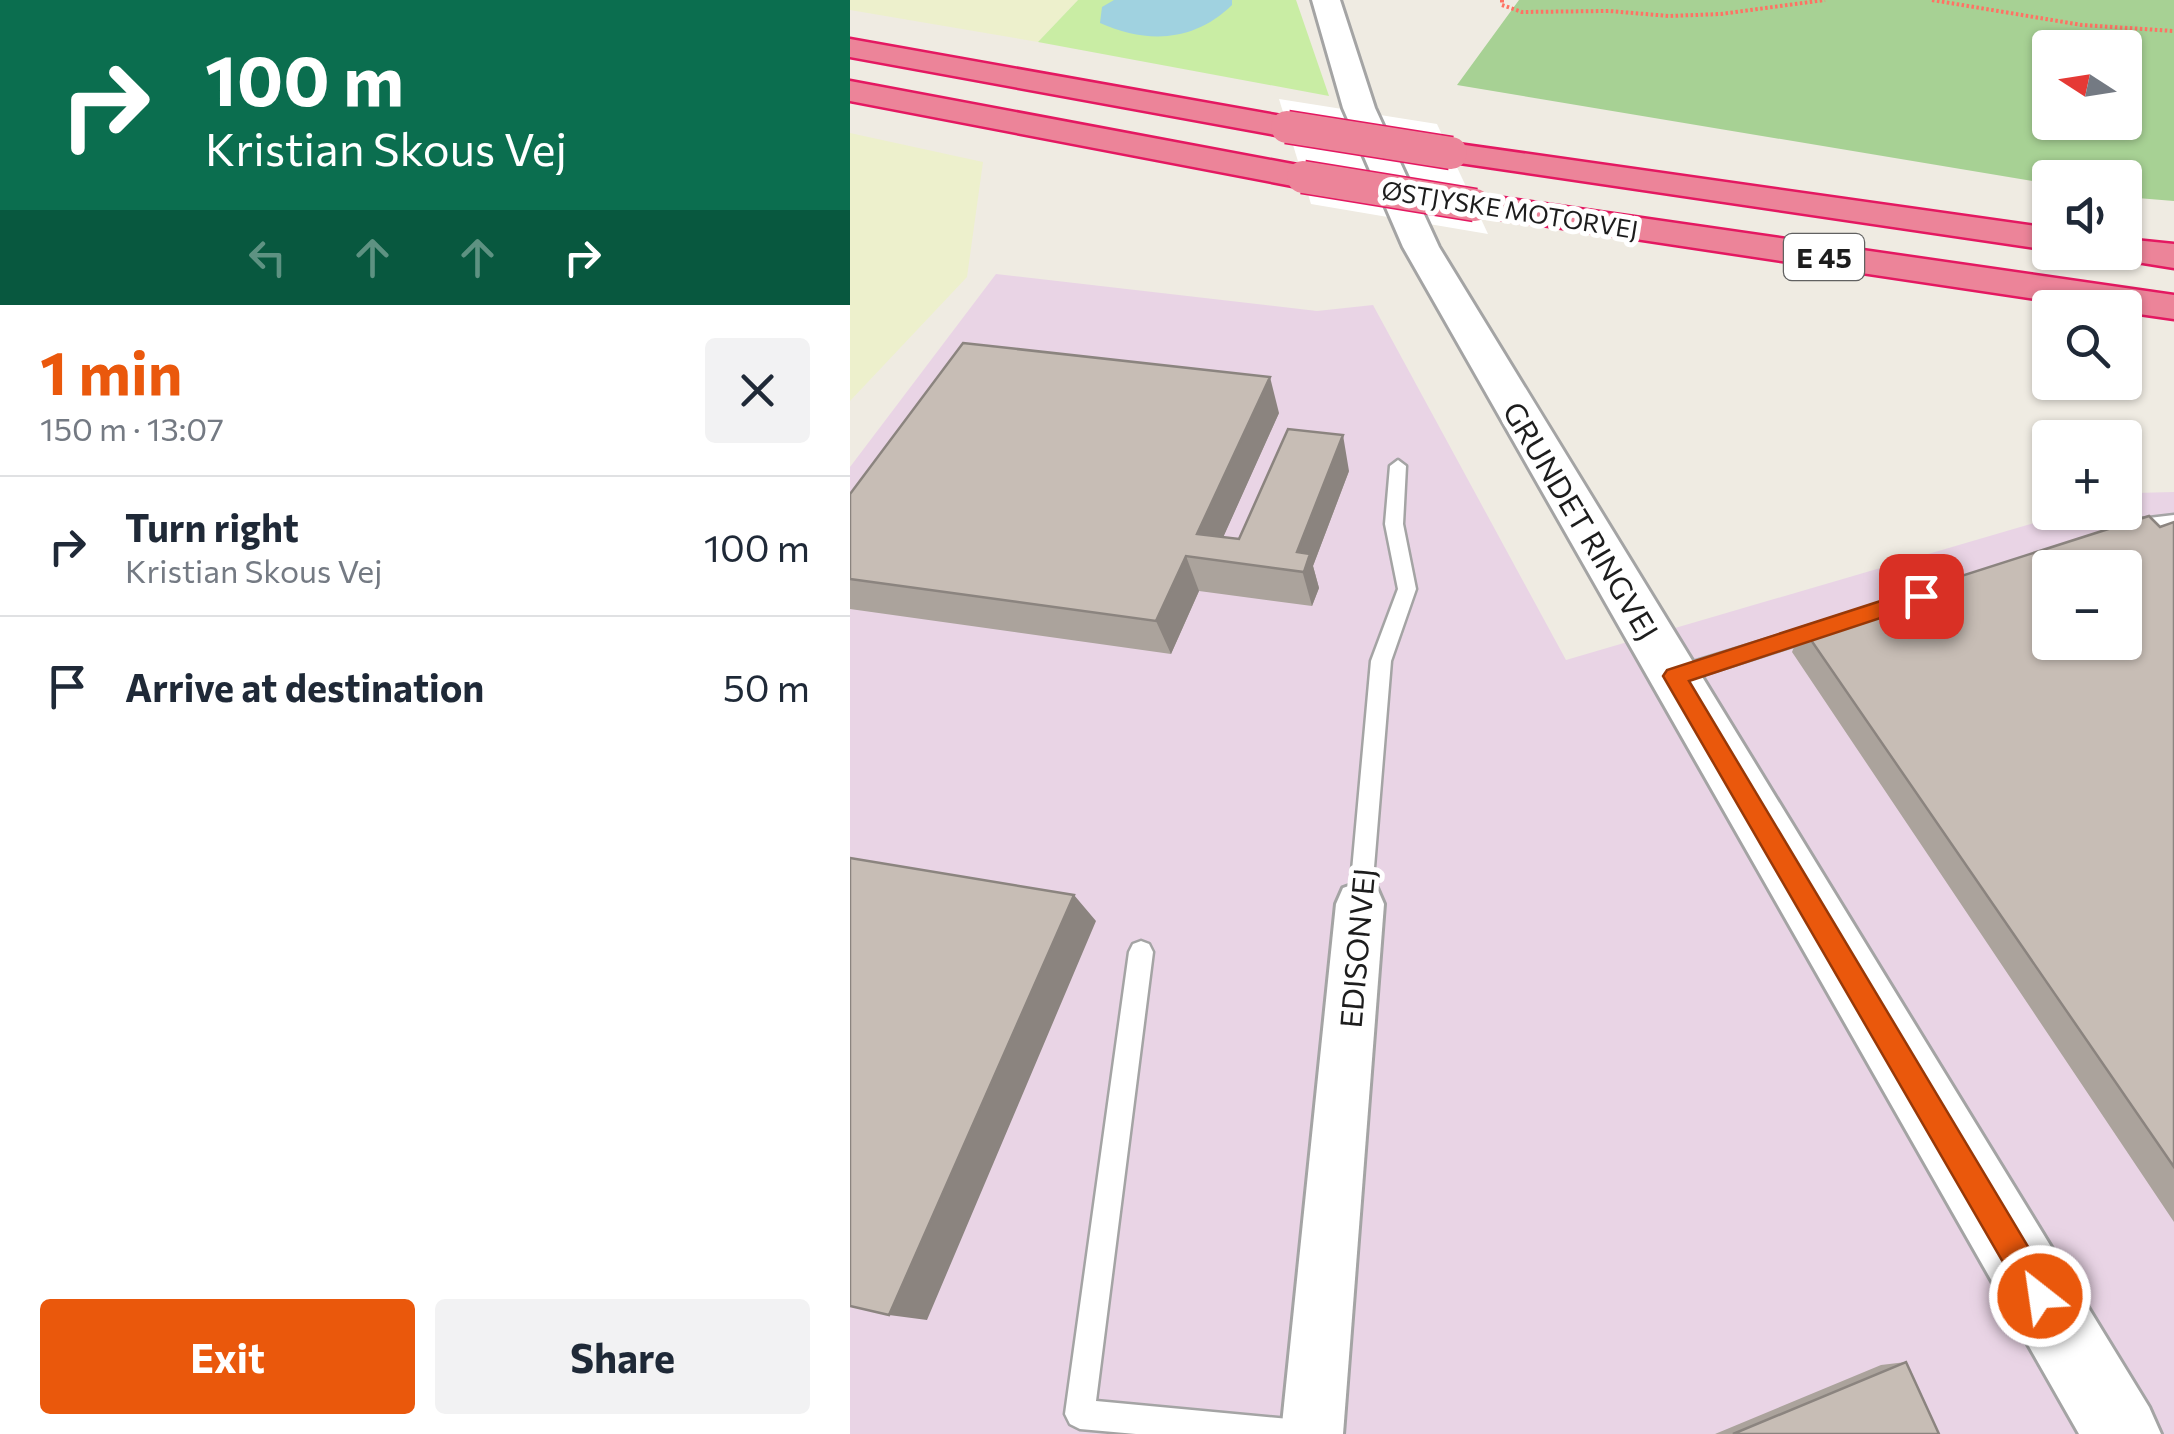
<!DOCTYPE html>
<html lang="en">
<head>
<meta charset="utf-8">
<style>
  body { margin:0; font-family:Commissioner,sans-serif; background:#f2f2f3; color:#1f2937; height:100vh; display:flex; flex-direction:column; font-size:38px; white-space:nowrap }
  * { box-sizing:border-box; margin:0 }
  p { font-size:32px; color:#747a83 }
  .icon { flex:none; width:55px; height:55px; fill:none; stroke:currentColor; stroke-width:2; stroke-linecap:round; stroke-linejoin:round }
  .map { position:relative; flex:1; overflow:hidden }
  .details { display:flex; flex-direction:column; background:#fff; width:850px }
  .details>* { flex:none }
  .guide { background:#0b6e4f; color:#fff; overflow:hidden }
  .needle { width:65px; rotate:282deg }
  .buttons { position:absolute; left:1182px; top:30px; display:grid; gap:20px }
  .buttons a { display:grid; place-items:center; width:110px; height:110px; border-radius:10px; background:#fff; box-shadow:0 2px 8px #0004; font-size:50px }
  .pin { position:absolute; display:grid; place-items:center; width:85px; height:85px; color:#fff; margin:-42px; border-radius:20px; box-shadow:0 5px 15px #0006 }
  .me { position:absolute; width:110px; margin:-55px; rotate:330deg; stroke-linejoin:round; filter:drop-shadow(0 0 8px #0008) }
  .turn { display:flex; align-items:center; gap:35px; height:210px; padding:0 40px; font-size:45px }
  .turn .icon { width:130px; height:130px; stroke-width:2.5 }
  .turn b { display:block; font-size:70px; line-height:85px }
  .lanes { display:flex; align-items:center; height:95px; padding:0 40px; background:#0003; justify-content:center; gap:50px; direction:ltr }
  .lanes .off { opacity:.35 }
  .round { display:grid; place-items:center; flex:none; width:105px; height:105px; border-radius:10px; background:#f2f2f3 }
  .overview { display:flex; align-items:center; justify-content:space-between; height:170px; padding:0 40px }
  h1 { font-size:60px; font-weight:700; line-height:75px; color:#ea580c }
  .cta { display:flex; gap:20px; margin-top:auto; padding:20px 40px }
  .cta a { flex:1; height:115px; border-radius:10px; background:#ea580c; color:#fff; font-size:40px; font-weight:700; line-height:115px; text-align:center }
  .cta a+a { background:#f2f2f3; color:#1f2937 }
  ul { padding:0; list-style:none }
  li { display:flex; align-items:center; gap:30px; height:140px; padding:0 40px; border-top:2px solid #e0e1e3 }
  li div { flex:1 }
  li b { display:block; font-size:38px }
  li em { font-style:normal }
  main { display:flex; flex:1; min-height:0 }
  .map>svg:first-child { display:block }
  .industrial { fill:#e9d4e5; fill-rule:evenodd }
  .farmland { fill:#edf0cc }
  .grass { fill:#c9eda4 }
  .forest { fill:#a7d194; fill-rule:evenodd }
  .water { fill:#a0d2e0 }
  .pier { fill:#fff }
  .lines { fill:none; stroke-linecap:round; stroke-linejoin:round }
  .service-casing { stroke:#a4a4a4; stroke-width:5 }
  .minor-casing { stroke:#a4a4a4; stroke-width:6 }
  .tertiary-casing { stroke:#a4a4a4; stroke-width:6 }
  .motorway-casing { stroke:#e41861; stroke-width:5 }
  .path { stroke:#ff7264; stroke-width:4; stroke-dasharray:2.5 2.5; stroke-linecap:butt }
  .service { fill:#fff; fill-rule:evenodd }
  .minor { fill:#fff; fill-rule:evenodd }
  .tertiary { fill:#fff; fill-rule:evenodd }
  .motorway { fill:#ec8499; fill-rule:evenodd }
  .motorway-bridge-casing { stroke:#e41861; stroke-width:35; stroke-linecap:butt }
  .motorway-bridge { stroke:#ec8499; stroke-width:32 }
  .wall { fill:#aba39c }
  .shaded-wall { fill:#8b847f }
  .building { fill:#c7bdb5; stroke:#8b847f; stroke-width:2.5; fill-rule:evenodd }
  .route { fill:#ea580c; stroke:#983908; stroke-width:2.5 }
  .labels { text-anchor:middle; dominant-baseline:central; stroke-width:10; stroke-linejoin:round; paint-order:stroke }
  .far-street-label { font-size:25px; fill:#1d1d1d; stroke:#fff }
  .shield { fill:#fff; stroke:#616161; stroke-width:2.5 }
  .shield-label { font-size:28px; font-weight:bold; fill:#1d1d1d }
  .street-label { font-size:30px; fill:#1d1d1d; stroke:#fff }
</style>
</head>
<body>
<main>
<section class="details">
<div class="guide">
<div class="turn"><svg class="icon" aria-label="right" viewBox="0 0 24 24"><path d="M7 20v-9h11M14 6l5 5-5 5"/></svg><div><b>100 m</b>Kristian Skous Vej</div></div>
<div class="lanes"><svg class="icon off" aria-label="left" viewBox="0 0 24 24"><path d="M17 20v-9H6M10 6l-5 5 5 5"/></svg><svg class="icon off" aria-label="ahead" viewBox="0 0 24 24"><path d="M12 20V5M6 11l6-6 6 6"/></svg><svg class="icon off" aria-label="ahead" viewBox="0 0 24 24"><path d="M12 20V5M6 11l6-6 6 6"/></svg><svg class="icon" aria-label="right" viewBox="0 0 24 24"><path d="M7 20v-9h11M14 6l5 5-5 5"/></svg></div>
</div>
<div class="overview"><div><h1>1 min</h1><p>150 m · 13:07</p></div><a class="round"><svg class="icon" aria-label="close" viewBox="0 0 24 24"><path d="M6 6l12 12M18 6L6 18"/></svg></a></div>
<ul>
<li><svg class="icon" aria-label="right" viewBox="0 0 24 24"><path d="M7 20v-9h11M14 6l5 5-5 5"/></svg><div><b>Turn right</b><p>Kristian Skous Vej</p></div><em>100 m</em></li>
<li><svg class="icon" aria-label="arrive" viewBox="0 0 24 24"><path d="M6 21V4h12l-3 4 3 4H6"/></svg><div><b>Arrive at destination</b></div><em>50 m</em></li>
</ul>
<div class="cta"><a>Exit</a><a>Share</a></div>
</section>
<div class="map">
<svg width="1324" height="1434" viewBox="0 0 1324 1434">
  <rect width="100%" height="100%" fill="#efebe2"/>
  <!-- industrial -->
  <path class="industrial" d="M146,274L467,311L523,305L716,660L1218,513L1275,512V496L1284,493L1324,492V1434H0V467ZM1200,568H1275V642H1200Z"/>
  <!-- farmland -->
  <path class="farmland" d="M0,0H228L188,42L0,10Z
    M0,133L133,162L117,277L0,401Z"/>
  <!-- grass -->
  <path class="grass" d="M228,0H446L479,96L188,42Z"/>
  <!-- forest -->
  <path class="forest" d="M669,0H1324V201L1275,197V178H1200V184L607,85ZM1200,48H1275V122H1200Z"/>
  <!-- water -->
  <path class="water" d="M264,0H382V5C344,42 297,44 250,23L252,7Z"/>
  <!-- pier -->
  <path class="pier" d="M429,99L587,124L638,234L461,204Z"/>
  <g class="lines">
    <defs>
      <path id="service" d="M548,460L556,466L553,524L566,589L541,661L521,904L518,911L510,914L502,911L499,904L521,661L548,589L535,524L540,466Z
        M1324,515V527L1282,532L1273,526L1282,520Z
        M970,623L977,625L979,630L977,635L824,684L817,682L814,676L817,670Z
        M291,941L299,944L303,952L246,1401L439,1419L449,1424L454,1434H286L230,1429L220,1424L215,1414L279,952L283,944Z"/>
      <path id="minor" d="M510,882L527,888L534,904L493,1434H431L486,904L493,888Z"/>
      <path id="tertiary" d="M462,0H490L525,108L589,247L1299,1407L1311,1434H1229L553,247L493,108Z"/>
      <path id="motorway" d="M0,39L437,117L449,120L454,127L449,134L437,137L0,57Z
        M0,81L453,166L466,169L471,177L466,185L453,188L0,101Z
        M601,143L1200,228V250L589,160L584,153L589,146Z
        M625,194L1324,295V319L1275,312V308H1245L612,213L607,205L612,197Z
        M1275,239L1324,244V268L1262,258L1258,252H1275Z"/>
    </defs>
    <!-- service casing -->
    <use href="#service" class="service-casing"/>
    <!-- minor casing -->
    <use href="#minor" class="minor-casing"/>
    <!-- tertiary casing -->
    <use href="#tertiary" class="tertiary-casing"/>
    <!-- motorway casing -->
    <use href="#motorway" class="motorway-casing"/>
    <!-- path -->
    <path class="path" d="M652,0V5L672,12L759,11L819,16L871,14L975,0
      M1082,0L1232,25L1324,31"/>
    <!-- service -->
    <use href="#service" class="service"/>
    <!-- minor -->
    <use href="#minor" class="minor"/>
    <!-- tertiary -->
    <use href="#tertiary" class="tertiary"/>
    <!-- motorway -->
    <use href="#motorway" class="motorway"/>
    <defs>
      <path id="motorway-bridge" d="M437,127L601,153
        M453,177L625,205"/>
    </defs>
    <!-- motorway-bridge casing -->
    <use href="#motorway-bridge" class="motorway-bridge-casing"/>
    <!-- motorway-bridge -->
    <use href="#motorway-bridge" class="motorway-bridge"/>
  </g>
  <!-- wall -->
  <path class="wall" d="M429,413L373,537L389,539L499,471L463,566L469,588L462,606L349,591L321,654L0,609V494Z
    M1324,522V1222L942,652L952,627Z
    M1056,1362L1089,1434H865L1031,1365Z"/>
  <!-- shaded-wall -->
  <path class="shaded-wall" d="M420,377L429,413L363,560L347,534Z
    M493,435L499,471L463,566L469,588L462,606L447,552Z
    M336,556L349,591L321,654L306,621Z
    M224,895L246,921L77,1320L39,1315Z"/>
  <!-- building -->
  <path class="building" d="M113,343L420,377L347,534L389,539L438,429L493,435L447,552L460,554L454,572L336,556L306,621L0,579V494Z
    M1299,516L1310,527L1324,522V1167L952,627ZM1200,568H1275V642H1200Z
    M0,858L224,895L39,1315L0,1306Z
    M1056,1362L1089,1434H883Z"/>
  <!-- route -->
  <path class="route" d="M1071,588L1082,596L1079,602L839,681L1201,1285L1206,1296L1201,1307L1190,1312L1179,1307L813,676L817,670Z"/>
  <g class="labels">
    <!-- far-street labels -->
    <g class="far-street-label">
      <text transform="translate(660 209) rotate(9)">ØSTJYSKE MOTORVEJ</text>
    </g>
    <!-- shield labels -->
    <rect class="shield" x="934" y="234" width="80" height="46" rx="8"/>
    <g class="shield-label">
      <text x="974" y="257">E 45</text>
    </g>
    <!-- street labels -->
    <g class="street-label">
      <text transform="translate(732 520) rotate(59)">GRUNDET RINGVEJ</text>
      <text transform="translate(506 948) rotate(-85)">EDISONVEJ</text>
    </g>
  </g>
</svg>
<div class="buttons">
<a><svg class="needle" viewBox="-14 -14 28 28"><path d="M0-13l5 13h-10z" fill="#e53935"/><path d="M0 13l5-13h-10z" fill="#747a83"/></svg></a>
<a><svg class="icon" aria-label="sound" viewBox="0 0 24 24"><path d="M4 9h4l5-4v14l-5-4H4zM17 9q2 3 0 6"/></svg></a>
<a><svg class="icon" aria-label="search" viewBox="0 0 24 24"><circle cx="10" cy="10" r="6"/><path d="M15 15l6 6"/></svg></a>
<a>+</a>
<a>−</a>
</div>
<div class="pin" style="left:1071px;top:596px;background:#d93025"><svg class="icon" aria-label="arrive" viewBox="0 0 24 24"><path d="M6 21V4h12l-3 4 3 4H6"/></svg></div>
<svg class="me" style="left:1190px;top:1296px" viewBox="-20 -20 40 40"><circle r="17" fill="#ea580c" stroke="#fff" stroke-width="3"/><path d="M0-11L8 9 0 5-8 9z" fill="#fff"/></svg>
</div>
</main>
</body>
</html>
